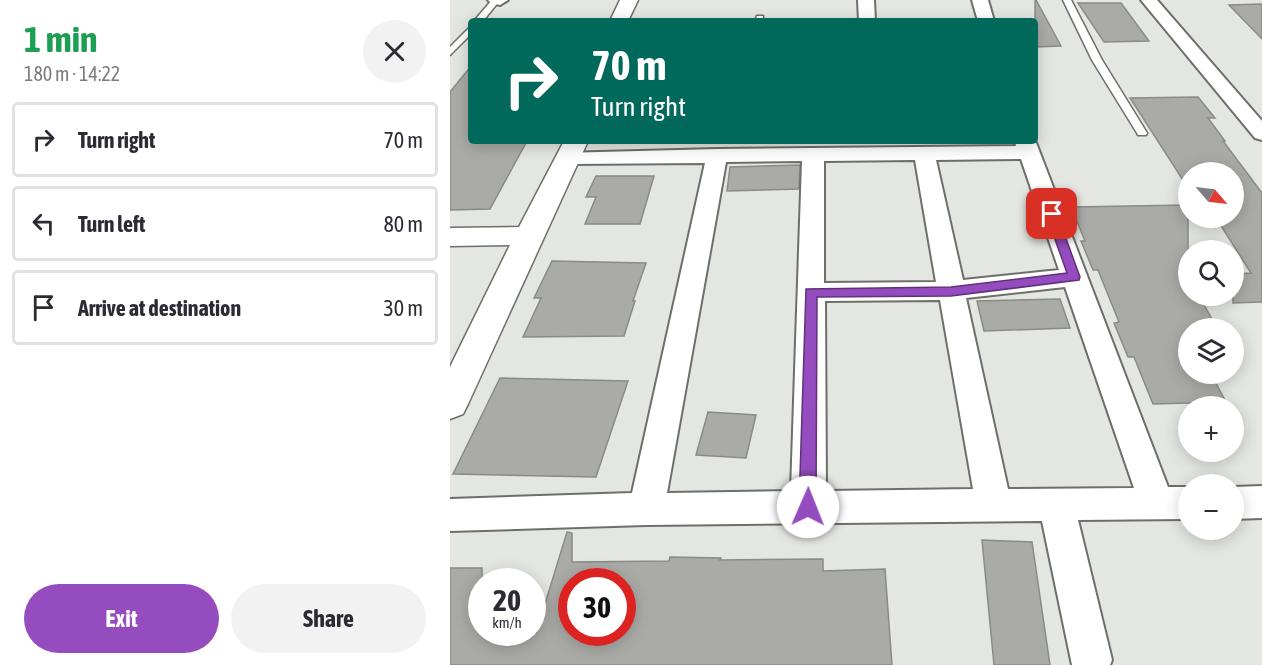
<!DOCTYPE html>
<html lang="en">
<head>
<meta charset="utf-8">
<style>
  body { margin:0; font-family:"Asap Condensed",sans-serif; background:#f2f2f3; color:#2b2b33; height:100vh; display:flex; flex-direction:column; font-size:22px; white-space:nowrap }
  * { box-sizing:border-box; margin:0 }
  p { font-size:20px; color:#7c7c81 }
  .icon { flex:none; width:33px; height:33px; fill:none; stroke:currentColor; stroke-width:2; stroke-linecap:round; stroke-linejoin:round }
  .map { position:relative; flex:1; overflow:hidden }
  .side { display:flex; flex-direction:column; background:#fff; width:450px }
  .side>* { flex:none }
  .hud { position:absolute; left:18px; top:18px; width:570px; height:126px; border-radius:6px; box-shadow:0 3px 15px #0003; background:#00695c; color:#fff; overflow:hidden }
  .needle { width:39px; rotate:118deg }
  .fabs { position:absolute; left:728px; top:162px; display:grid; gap:12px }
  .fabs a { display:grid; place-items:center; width:66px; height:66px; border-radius:50%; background:#fff; box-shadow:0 3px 15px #0003; font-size:30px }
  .speed { position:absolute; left:18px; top:568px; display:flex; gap:12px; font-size:30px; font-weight:700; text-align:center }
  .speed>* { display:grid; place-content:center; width:78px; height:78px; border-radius:50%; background:#fff; box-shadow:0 3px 15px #0003; line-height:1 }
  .speed small { font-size:15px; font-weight:400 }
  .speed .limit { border:9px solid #d22; background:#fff; color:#111 }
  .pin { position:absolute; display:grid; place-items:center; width:51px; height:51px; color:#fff; margin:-26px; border-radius:12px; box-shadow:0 3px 9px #0006 }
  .me { position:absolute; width:66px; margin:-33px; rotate:1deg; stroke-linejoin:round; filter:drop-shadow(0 0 4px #0008) }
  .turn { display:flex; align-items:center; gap:21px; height:126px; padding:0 24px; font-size:27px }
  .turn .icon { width:78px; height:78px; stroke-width:2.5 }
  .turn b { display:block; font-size:42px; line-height:51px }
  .round { display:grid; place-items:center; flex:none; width:63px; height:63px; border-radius:32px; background:#f2f2f3 }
  .head { display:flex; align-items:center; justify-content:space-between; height:102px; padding:0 24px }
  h1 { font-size:36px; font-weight:700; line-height:45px; color:#1e9e55 }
  .cta { display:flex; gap:12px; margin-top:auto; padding:12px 24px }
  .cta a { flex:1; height:69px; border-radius:36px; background:#944cbf; color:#fff; font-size:24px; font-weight:700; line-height:69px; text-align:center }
  .cta a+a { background:#f2f2f3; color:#2b2b33 }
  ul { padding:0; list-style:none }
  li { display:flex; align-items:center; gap:18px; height:75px; margin:0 12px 9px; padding:0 12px; border:3px solid #e1e1e2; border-radius:6px }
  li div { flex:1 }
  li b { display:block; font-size:22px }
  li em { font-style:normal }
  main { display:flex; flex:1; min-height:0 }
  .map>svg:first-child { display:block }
  .building { fill:#aaaba6; stroke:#898b86; stroke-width:1.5; fill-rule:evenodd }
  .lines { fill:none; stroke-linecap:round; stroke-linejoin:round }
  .lane-casing { stroke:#6e6f6b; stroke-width:3 }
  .street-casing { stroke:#6e6f6b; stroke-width:4 }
  .secondary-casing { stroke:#6e6f6b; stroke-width:3 }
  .lane { fill:#fff; fill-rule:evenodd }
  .street { fill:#fff; fill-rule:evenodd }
  .secondary { fill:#fff; fill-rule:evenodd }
  .route { fill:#944cbf; stroke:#60317c; stroke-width:1.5 }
</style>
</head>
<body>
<main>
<section class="side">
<div class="head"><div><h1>1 min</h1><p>180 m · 14:22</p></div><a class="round"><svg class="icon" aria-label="close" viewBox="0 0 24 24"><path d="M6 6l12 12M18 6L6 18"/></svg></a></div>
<ul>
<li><svg class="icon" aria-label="right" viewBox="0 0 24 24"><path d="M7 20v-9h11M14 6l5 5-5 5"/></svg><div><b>Turn right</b></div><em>70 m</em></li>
<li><svg class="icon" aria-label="left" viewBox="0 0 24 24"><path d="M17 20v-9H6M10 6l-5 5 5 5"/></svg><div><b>Turn left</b></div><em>80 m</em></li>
<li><svg class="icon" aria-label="arrive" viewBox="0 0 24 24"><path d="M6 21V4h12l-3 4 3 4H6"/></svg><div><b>Arrive at destination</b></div><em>30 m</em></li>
</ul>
<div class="cta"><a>Exit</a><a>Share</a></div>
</section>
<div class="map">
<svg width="812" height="665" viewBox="0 0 812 665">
  <rect width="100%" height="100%" fill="#e4e6e1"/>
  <!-- building -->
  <path class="building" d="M585,0H586L611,46L585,47Z
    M628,3H671L699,41L654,42Z
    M812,4V39L779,5Z
    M21,66V141H77L40,209L0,210V92Z
    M748,97L765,118H758L775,141H773L812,193V302L783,303V274L801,273L766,218H783V172H738V188L680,98Z
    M350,165L349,189L277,191L280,167Z
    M146,176H204L190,224H135L146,197H136Z
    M738,205V296H749L767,328H738V374H761L776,402L703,404L684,357H678L664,323L669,322L648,270H643L631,241H635L621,207Z
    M102,261L196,263L183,301H185L174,336L73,337L91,298H84Z
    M610,299L620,328L534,331L527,301Z
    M50,378L178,381L146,477L3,474Z
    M258,412L306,415L296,458L246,455Z
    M117,532L122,533V562L219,561L220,557L271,558L270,560L373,559V571L435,569L442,665H0V568H32V633H86ZM122,582H172V633H122Z
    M532,540L582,542L600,665H544Z"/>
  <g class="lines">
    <defs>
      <path id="lane" d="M42,0H50L33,21H24Z
        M613,0H621L652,60L697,133L696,135H688L687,133L642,60Z
        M307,16H313V21H305Z
        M21,26V34L0,55V47Z"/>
      <path id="street" d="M38,0H58L50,5L41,3Z
        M408,0H424L425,21H409Z
        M522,0H538L544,21H528Z
        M691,0H707L812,121V140L805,138Z
        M585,140L718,487H738V519L628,520L662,660L660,665H622L592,521L196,525L0,531V499L182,493L255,163L118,164L110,163L107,158L110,153L267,149L566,146L565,141ZM571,159L609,270L513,280L486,160ZM465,160L486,282L374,283V161ZM352,161L341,491L217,493L276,162ZM615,287L684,488L558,489L516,298ZM490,300L523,489L376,491L375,301Z
        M812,486V518L783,519V487Z"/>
      <path id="secondary" d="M170,0H188L178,21H160Z
        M114,141H138L18,404L13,414L0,419V367L60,245L0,246V228L69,227Z"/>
    </defs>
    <!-- lane casing -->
    <use href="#lane" class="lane-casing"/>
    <!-- street casing -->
    <use href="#street" class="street-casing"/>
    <!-- secondary casing -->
    <use href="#secondary" class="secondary-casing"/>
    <!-- lane -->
    <use href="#lane" class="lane"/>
    <!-- street -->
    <use href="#street" class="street"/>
    <!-- secondary -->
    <use href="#secondary" class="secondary"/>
  </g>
  <!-- route -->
  <path class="route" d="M602,211L607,214L630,277L629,280L501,296L367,297L366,507L364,513L358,515L352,513L349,507L356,289L501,287L617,273L596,214Z"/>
</svg>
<div class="fabs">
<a><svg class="needle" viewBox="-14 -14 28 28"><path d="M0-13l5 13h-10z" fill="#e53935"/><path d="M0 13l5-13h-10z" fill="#7c7c81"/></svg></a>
<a><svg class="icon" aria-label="search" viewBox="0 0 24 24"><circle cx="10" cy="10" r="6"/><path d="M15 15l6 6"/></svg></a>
<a><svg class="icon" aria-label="layers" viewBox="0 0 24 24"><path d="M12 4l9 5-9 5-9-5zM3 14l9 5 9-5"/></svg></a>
<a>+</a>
<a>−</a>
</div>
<div class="speed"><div>20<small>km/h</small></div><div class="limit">30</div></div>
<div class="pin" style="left:602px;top:214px;background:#d93025"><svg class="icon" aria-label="arrive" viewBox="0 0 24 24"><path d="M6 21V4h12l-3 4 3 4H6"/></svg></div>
<svg class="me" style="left:358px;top:507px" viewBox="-20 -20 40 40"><circle r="19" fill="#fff"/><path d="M0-13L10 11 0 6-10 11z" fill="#944cbf"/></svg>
<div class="hud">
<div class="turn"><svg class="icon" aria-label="right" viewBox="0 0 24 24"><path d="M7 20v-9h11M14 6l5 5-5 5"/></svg><div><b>70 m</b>Turn right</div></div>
</div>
</div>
</main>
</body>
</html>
